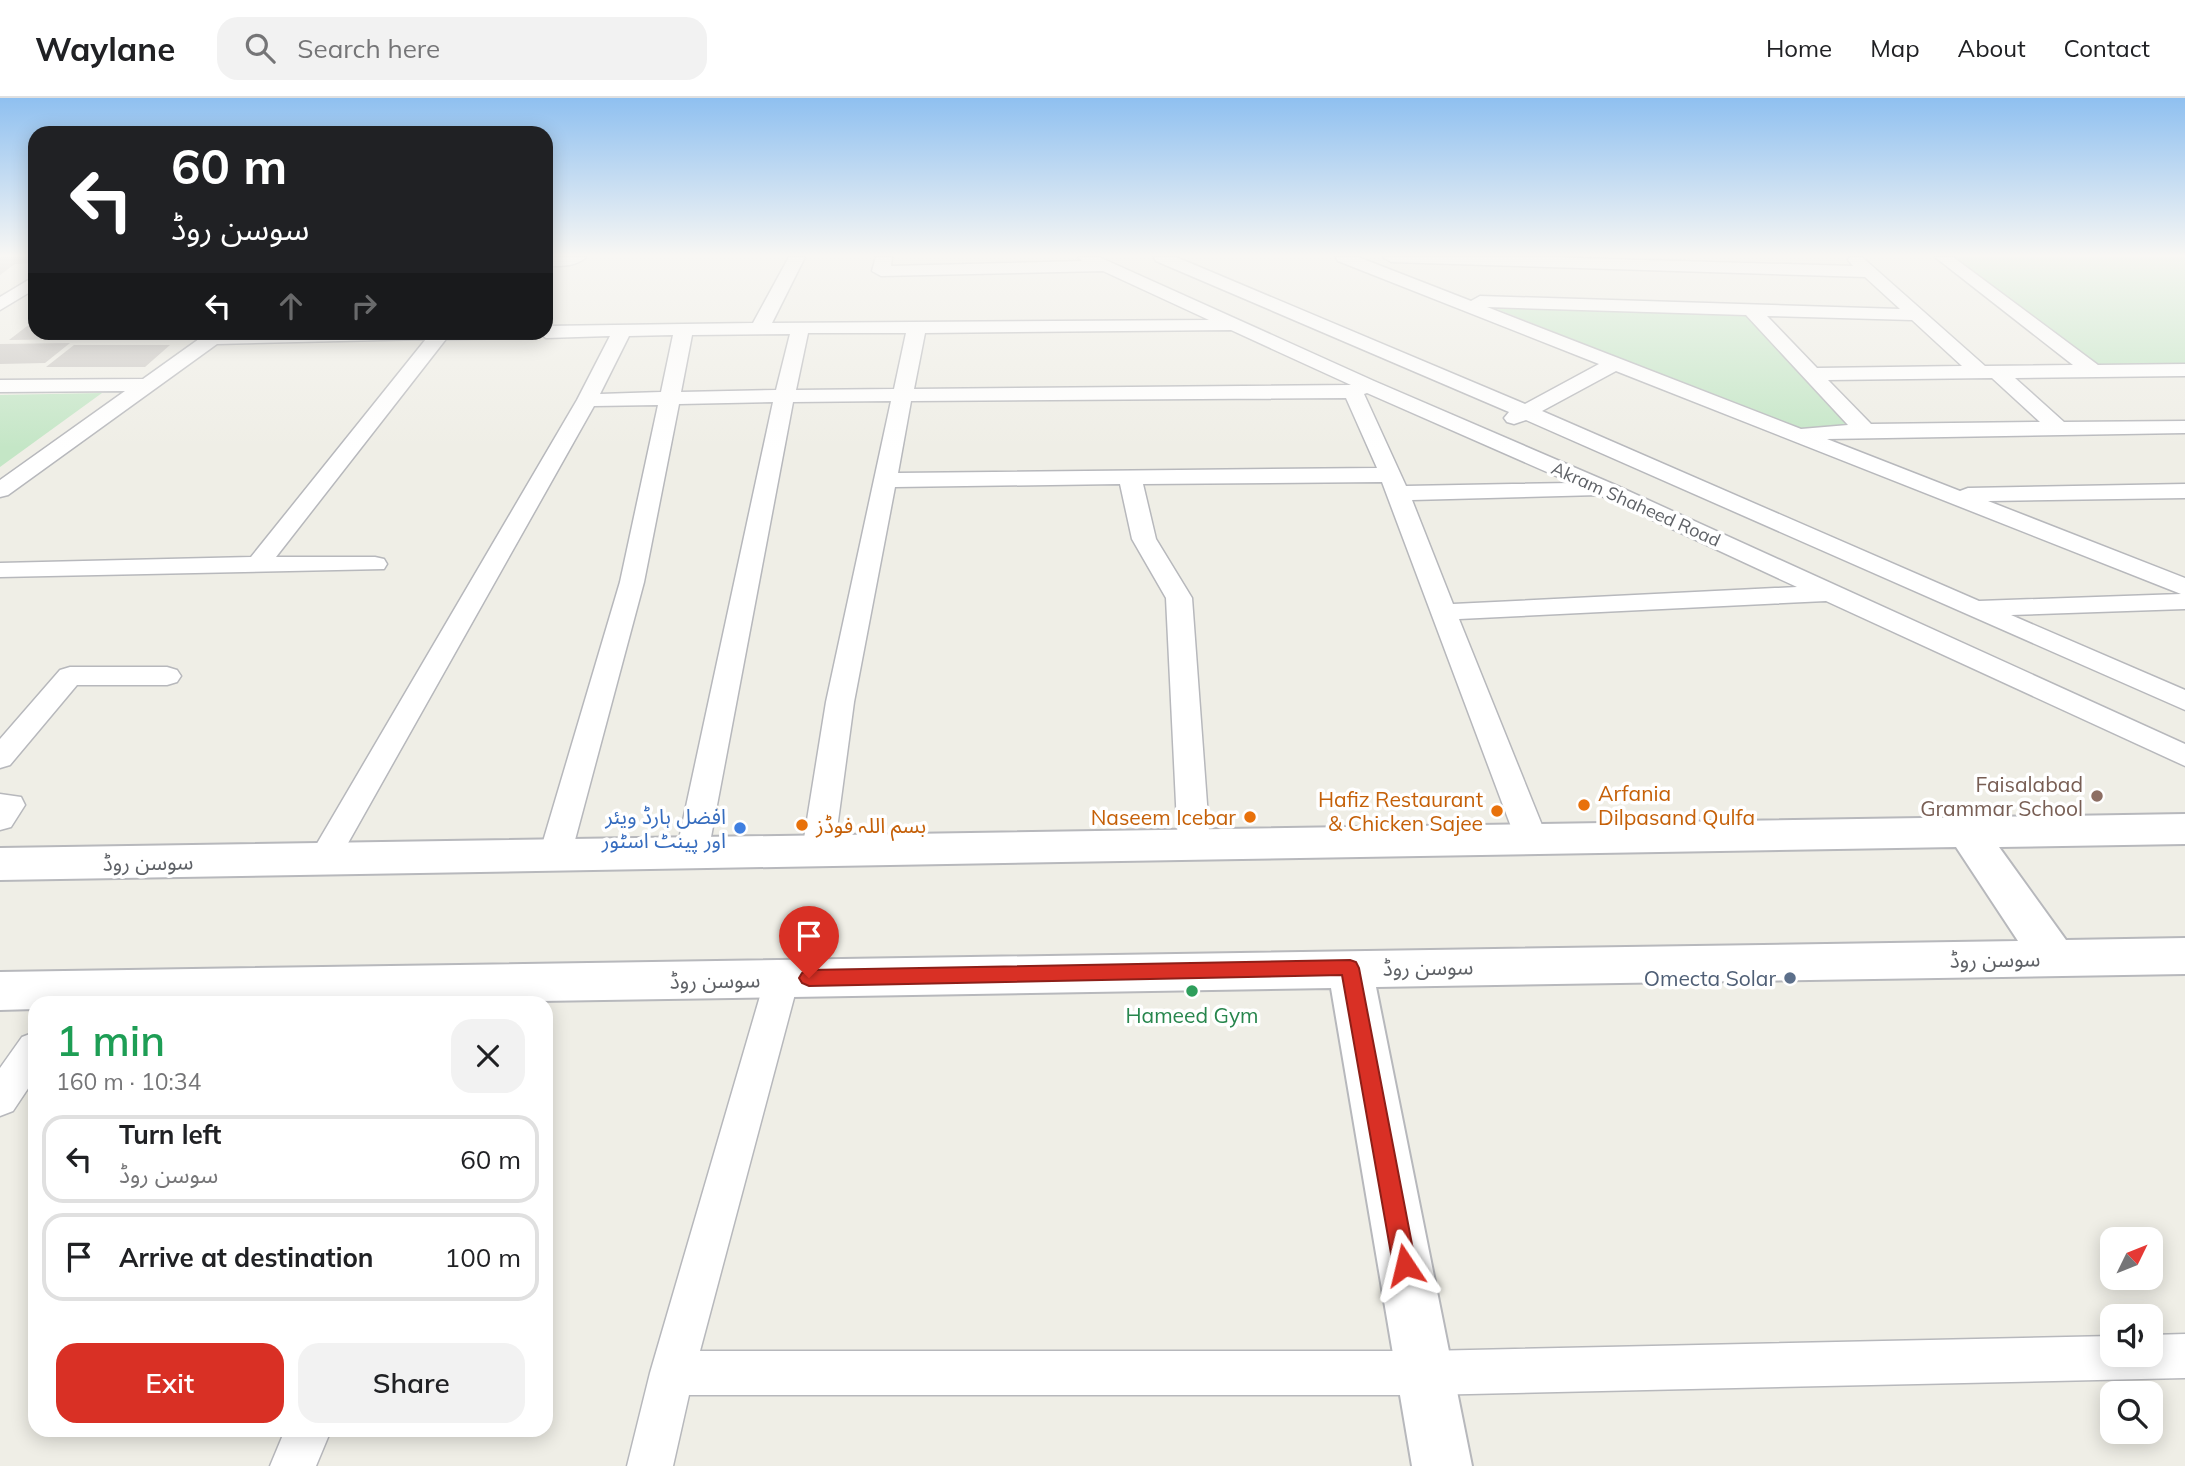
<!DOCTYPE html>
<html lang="en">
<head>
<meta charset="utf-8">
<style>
  body { margin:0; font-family:Mulish,"Noto Sans Arabic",sans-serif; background:#f2f2f2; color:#202124; height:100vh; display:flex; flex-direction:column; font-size:26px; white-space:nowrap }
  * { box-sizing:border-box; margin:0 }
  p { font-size:23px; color:#757577 }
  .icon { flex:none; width:38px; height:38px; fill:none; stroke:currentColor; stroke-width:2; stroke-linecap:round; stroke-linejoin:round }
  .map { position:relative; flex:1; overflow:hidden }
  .panel { position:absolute; left:28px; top:898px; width:525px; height:441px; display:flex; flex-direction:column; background:#fff; border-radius:21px; box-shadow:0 4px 18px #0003 }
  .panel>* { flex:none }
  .hud { position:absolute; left:28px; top:28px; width:525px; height:214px; border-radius:21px; box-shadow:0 4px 18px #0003; background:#202124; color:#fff; overflow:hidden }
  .needle { width:46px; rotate:47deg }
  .controls { position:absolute; left:2100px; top:1129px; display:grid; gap:14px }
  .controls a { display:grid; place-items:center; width:63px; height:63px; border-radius:14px; background:#fff; box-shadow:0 4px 18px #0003; font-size:35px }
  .pin { position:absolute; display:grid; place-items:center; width:60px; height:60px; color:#fff; margin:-72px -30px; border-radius:50% 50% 50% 0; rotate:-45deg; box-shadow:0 0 7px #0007 }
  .pin .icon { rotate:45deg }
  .me { position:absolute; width:77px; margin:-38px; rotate:350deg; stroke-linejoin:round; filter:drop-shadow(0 0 5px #0008) }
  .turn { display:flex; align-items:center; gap:24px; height:147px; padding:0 28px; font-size:32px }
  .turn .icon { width:91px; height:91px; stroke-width:2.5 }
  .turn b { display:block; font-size:49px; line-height:60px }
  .lanes { display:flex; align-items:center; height:66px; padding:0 28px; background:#0003; justify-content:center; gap:35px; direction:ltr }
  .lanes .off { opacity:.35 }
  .round { display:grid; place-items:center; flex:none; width:74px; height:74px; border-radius:21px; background:#f2f2f2 }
  .summary { display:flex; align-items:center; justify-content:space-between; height:119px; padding:0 28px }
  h1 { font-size:42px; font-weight:600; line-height:52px; color:#1e9e55 }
  .button { display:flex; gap:14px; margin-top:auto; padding:14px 28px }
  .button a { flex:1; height:80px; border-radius:21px; background:#d93025; color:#fff; font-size:28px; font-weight:600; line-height:80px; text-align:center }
  .button a+a { background:#f2f2f2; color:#202124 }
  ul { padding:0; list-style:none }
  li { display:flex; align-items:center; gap:21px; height:88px; margin:0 14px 10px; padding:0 14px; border:4px solid #e0e0e0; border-radius:21px }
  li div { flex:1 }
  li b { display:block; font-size:26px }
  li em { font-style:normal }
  header { display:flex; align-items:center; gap:42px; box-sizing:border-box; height:98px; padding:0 35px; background:#fff; border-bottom:2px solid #e0e0e0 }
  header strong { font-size:33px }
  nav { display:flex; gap:38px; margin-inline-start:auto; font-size:24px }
  .search { width:490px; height:63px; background:#f2f2f2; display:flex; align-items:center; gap:18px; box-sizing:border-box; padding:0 24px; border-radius:21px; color:#757577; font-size:26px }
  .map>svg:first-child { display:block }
  .green { fill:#c4e6c6 }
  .building { fill:#cbc8c4 }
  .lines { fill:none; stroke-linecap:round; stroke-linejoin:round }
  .minor-casing { stroke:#b7b8bc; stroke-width:3 }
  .tertiary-casing { stroke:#b7b8bc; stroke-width:4 }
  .minor { fill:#fff; fill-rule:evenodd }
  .tertiary { fill:#fff; fill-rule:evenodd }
  .route { fill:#d93025; stroke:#8d1f18; stroke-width:2 }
  .education-dot { fill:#8d6e63; stroke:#fff; stroke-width:2.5 }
  .food-dot { fill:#e8710a; stroke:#fff; stroke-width:2.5 }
  .shop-dot { fill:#3f7fe0; stroke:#fff; stroke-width:2.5 }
  .service-dot { fill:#5c6f8a; stroke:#fff; stroke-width:2.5 }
  .leisure-dot { fill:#2e9e5b; stroke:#fff; stroke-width:2.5 }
  .labels { text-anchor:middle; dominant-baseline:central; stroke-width:7; stroke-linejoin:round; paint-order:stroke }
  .far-street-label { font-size:18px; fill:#5e6166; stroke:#fff }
  .education-label { font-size:21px; fill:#785e54; stroke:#fff; text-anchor:end }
  .food-label { font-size:21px; fill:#c56008; stroke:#fff; text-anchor:start }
  .shop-label { font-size:21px; fill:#366cbe; stroke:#fff; text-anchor:end }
  .street-label { font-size:21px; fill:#5e6166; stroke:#fff }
  .service-label { font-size:21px; fill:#4e5e75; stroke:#fff; text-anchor:end }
  .leisure-label { font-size:21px; fill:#27864d; stroke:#fff }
</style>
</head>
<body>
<header>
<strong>Waylane</strong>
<div class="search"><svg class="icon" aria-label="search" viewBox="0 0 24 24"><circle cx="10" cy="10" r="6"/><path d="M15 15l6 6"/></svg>Search here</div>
<nav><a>Home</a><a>Map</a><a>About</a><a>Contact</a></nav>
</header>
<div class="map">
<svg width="2185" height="1368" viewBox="0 0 2185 1368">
  <rect width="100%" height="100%" fill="#efeee6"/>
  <!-- green -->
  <path class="green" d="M1952,159H2185V267L2098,268Z
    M1482,205L1747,214L1855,327L1796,331Z
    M102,295L0,369V297Z"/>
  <!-- building -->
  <path class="building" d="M0,159H35V165L15,166L0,177Z
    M35,222V234H91L84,241L9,242Z
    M93,234H153L147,240L85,242Z
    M70,245L45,265L0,266V246Z
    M74,247H170L145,269H46Z"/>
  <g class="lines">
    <defs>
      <path id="minor" d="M546,159H586C576,169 560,168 546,168Z
        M789,159H805L772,225L1209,222L1103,173L881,178L872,173L876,159H892L891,168L1082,163L1078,159H1099L1374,283L1613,386L2185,646V668L1826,503L1459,521L1548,742L1543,750L1532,754L1521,750L1516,742L1382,384L1143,386L1156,441L1192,500L1210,747L1205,755L1194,759L1183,755L1178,747L1166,500L1132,441L1120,386L895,389L854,604L834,753L829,761L818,765L807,761L802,753L826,604L891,303L793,304L708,755L703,763L692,767L681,763L676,755L773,304L679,306L644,484L571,757L566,765L555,769L544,765L539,757L620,484L658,307L594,308L334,770L323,774L312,770L307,762L312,754L577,302L610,238L546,240L537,234H546V228L753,225ZM1231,232L1351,287L914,291L925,235ZM808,235H906L894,291L796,292ZM790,236L776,292L681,294L692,237ZM673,237L661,294L600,296L629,238ZM1367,295L1572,385L1406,388L1364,296ZM1346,300L1377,370L898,375L911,303ZM1599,397L1797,489L1453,506L1412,402Z
        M1154,159H1176L1525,306L1599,266L1338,163L1336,159H1358L1471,203L1480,198L1900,211L1865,179L1391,164L1383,159H1543L1853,168L1848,162L1850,159H1862L1985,268L2073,267L1935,159H1953L2098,267L2185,266V278L2015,280L2064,324L2185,323V335L1827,341L1960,393L1968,390L2185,386V400L1988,403L2185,480V511L2011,517L2185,592V612L1526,322L1514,326L1507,324L1504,320L1509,314L1156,163ZM1487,209L1746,217L1848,327L1801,331ZM1767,218L1912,222L1962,268L1817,270ZM1616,273L2176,494L2181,496L1979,503L1542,313ZM1992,280L2040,324L1871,326L1828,282Z
        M35,178V191L0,212V199Z
        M212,234H529L520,240L446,241L276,459H375L384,461L387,466L384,471L0,479V465L251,459L426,241L217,246L8,397L0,399V382L125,293L0,294V282L143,281L206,236Z
        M70,569H167L177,572L181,578L177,584L167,587H77L10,667L0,670V641L60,572Z
        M0,696L21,699L25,707L11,729L0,732Z
        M782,867L794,871L799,881L700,1253H1425L2112,1238V1256H2151V1237L2185,1236V1280L1425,1297H689L673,1368H627L650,1275L765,881L770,871Z
        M35,934V980L13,1013L0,1018V970L22,939Z
        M285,1332H331L316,1368H270Z"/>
      <path id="tertiary" d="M2185,716V746L1999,749L2066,842L2185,840V876L1376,889L1472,1368H1412L1331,890L424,905H35V911L0,912V874L2018,843L1956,749L0,782V750Z"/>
    </defs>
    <!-- minor casing -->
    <use href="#minor" class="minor-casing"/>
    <!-- tertiary casing -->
    <use href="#tertiary" class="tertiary-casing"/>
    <!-- minor -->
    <use href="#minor" class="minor"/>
    <!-- tertiary -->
    <use href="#tertiary" class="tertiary"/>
  </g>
  <!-- sky -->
  <linearGradient id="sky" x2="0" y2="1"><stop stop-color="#8fc0f0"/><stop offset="0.45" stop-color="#f8f7f4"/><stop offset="1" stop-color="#f8f7f4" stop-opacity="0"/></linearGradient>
  <rect width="2185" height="350" fill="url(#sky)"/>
  <!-- route -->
  <path class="route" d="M1350,862L1356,864L1359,870L1416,1167L1412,1175L1405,1178L1397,1175L1393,1167L1342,877L809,888L802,885L799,880L802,875L809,872Z"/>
  <!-- markers -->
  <circle class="education-dot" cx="2097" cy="698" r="7"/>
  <g class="food-dot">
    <circle cx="1584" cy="707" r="7"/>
    <circle cx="1497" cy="713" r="7"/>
    <circle cx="1250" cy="719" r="7"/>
    <circle cx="802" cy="727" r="7"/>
  </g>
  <circle class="shop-dot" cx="740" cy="730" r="7"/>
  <circle class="service-dot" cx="1790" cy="880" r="7"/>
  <circle class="leisure-dot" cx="1192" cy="893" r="7"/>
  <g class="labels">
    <!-- far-street labels -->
    <g class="far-street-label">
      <text transform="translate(1636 406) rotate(24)">Akram Shaheed Road</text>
    </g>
    <!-- education labels -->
    <g class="education-label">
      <text x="2083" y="686">Faisalabad<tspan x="2083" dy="24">Grammar School</tspan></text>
    </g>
    <!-- food labels -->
    <g class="food-label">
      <text x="1598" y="695">Arfania<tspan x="1598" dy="24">Dilpasand Qulfa</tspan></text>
      <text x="1483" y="701" text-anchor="end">Hafiz Restaurant<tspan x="1483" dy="24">&amp; Chicken Sajee</tspan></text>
      <text x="1236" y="719" text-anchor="end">Naseem Icebar</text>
      <text x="816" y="727">بسم اللہ فوڈز</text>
    </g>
    <!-- shop labels -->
    <g class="shop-label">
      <text x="726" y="718">افضل ہارڈ ویئر<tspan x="726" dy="24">اور پینٹ اسٹور</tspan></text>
    </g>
    <!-- street labels -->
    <g class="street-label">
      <text transform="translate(148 764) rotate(-1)">سوسن روڈ</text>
      <text transform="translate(1995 861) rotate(-1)">سوسن روڈ</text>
      <text transform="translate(1428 869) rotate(-1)">سوسن روڈ</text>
      <text transform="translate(715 882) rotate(-1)">سوسن روڈ</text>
    </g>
    <!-- service labels -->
    <g class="service-label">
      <text x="1776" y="880">Omecta Solar</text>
    </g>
    <!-- leisure labels -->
    <g class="leisure-label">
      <text x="1192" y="917">Hameed Gym</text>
    </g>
  </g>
</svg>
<div class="controls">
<a><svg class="needle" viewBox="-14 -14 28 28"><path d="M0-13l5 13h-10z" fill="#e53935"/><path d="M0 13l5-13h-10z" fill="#757577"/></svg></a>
<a><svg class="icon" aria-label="sound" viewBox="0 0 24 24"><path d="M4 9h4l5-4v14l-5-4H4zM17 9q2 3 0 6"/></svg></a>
<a><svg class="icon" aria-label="search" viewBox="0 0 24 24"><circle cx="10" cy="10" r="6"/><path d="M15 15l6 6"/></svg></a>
</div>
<div class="pin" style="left:809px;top:880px;background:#d93025"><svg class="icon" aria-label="arrive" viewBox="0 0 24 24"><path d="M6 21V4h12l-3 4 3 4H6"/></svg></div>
<svg class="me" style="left:1405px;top:1167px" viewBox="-20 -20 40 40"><path d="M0-17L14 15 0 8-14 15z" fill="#d93025" stroke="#fff" stroke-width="4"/></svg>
<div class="hud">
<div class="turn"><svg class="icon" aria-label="left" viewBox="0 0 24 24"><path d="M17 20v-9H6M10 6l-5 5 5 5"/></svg><div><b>60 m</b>سوسن روڈ</div></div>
<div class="lanes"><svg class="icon" aria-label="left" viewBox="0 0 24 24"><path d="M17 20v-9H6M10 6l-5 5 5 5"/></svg><svg class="icon off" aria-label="ahead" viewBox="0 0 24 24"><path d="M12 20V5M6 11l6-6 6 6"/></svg><svg class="icon off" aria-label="right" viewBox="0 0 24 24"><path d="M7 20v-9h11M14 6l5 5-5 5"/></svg></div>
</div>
<section class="panel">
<div class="summary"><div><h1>1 min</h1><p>160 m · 10:34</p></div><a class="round"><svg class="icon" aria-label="close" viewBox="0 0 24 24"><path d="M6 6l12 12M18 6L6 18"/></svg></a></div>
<ul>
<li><svg class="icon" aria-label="left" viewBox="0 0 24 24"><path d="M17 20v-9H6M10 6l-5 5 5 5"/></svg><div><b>Turn left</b><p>سوسن روڈ</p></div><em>60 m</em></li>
<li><svg class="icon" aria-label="arrive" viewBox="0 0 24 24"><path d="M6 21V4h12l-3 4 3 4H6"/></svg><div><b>Arrive at destination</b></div><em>100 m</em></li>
</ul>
<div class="button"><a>Exit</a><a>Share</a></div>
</section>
</div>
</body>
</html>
